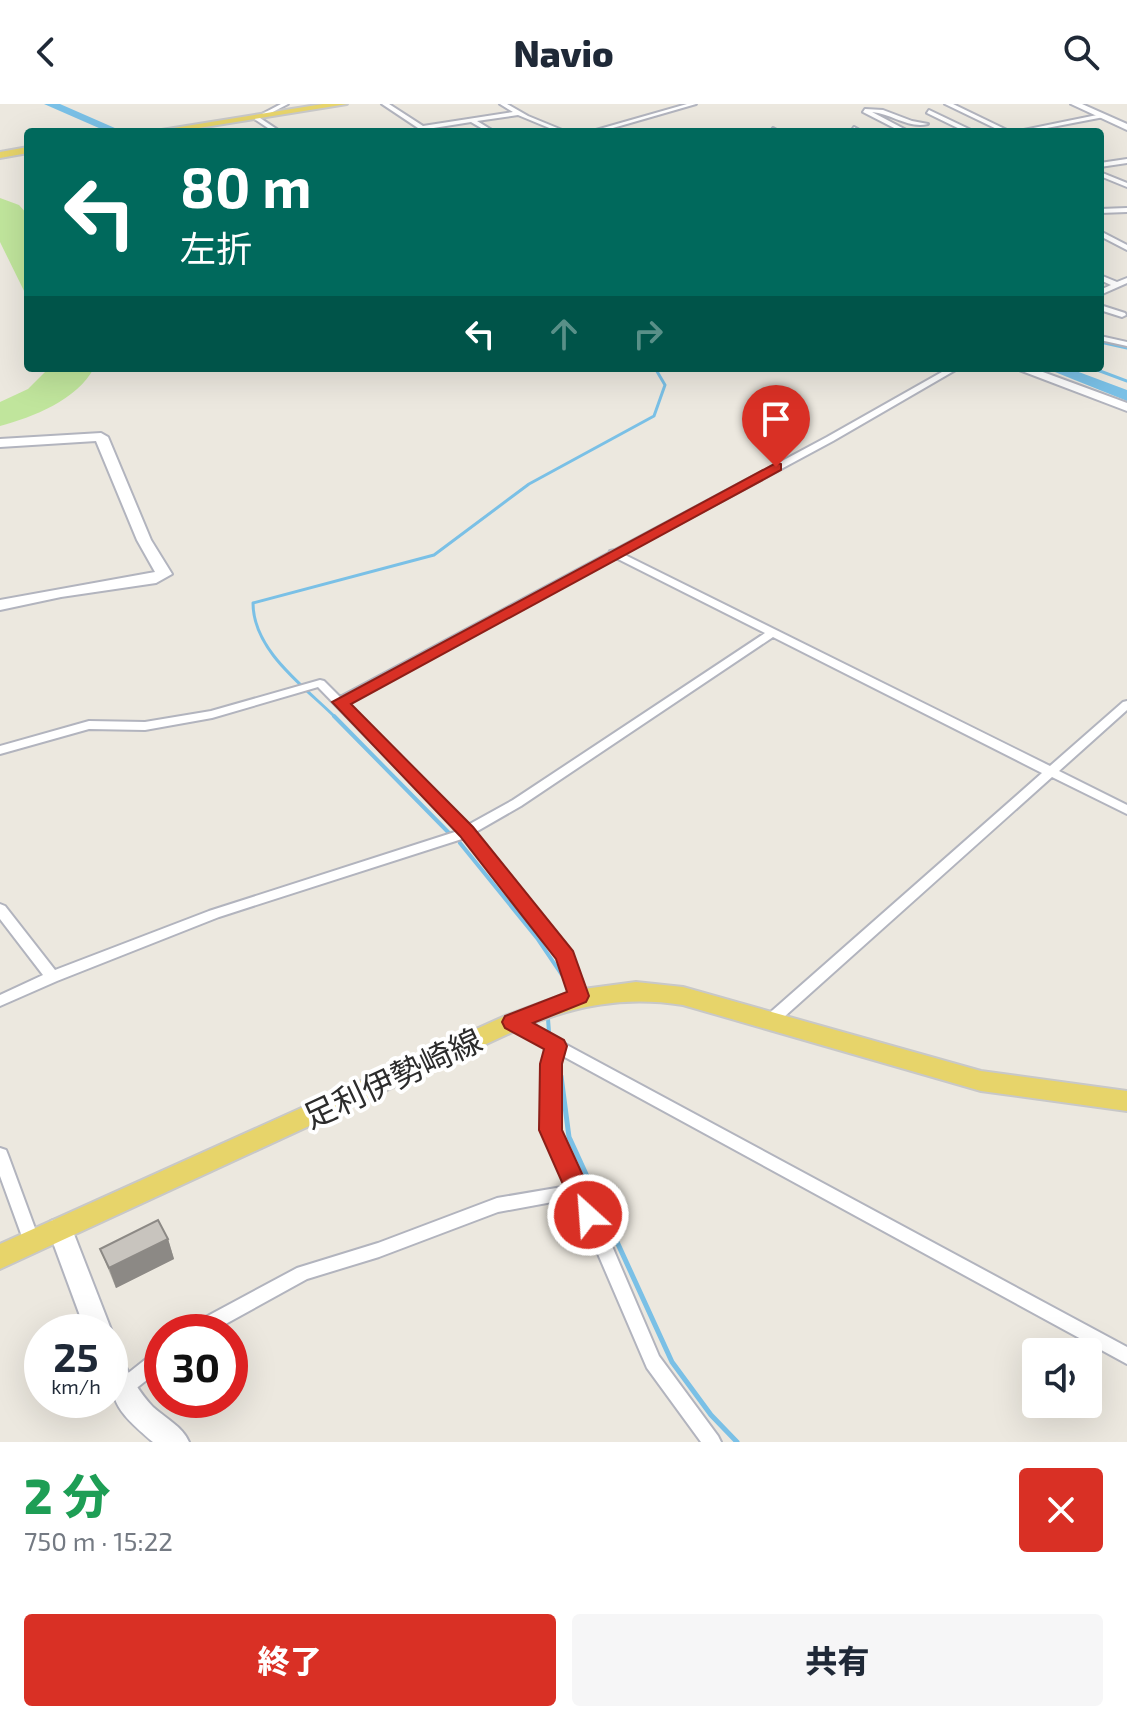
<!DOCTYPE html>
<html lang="ja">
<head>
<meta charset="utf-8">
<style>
  body { margin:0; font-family:"Exo 2","Noto Sans JP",sans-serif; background:#f6f6f7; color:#1f2937; height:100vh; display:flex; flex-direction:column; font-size:30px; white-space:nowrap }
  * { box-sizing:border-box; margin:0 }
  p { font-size:26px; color:#747a83 }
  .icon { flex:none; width:44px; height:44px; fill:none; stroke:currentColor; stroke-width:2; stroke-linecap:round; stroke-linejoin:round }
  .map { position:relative; height:1338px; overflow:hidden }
  .drawer { display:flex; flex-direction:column; background:#fff; flex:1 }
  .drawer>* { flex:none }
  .hud { position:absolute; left:24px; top:24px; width:1080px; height:244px; border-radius:8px; box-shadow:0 8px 32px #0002; background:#00695c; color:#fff; overflow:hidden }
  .fabs { position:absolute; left:1022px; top:1234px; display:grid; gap:16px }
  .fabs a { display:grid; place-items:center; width:80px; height:80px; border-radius:8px; background:#fff; box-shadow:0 8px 32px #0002; font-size:40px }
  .speed { position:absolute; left:24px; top:1210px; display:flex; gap:16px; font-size:40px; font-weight:700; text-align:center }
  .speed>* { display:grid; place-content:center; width:104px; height:104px; border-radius:50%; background:#fff; box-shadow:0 8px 32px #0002; line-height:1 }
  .speed small { font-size:20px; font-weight:400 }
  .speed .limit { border:12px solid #d22; background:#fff; color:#111 }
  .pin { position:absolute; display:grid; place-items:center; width:68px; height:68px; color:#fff; margin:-82px -34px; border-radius:50% 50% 50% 0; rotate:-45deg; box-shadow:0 0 8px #0007 }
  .pin .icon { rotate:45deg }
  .me { position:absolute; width:88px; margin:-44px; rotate:334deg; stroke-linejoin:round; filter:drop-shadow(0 0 6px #0008) }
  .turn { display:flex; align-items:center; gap:28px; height:168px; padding:0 24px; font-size:36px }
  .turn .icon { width:104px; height:104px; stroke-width:2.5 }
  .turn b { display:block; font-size:56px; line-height:68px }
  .lanes { display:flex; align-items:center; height:76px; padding:0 24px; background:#0003; justify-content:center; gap:40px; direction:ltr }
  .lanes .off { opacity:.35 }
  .round { display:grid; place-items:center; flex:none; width:84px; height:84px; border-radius:8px; background:#f6f6f7 }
  .summary { display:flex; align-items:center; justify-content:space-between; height:136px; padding:0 24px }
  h1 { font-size:48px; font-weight:800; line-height:60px; color:#1e9e55 }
  .cta { display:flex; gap:16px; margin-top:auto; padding:16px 24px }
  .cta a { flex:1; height:92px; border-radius:8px; background:#d93025; color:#fff; font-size:32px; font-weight:800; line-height:92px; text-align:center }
  .cta a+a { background:#f6f6f7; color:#1f2937 }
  header { display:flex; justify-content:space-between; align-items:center; height:104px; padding:0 24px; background:#fff; font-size:36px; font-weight:800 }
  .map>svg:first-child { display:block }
  .pitch { fill:#c0e59c }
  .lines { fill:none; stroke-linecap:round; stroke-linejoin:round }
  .stream-far2 { stroke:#7ac0e6; stroke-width:3 }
  .stream-far1 { stroke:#7ac0e6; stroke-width:4 }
  .stream { stroke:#7ac0e6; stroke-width:5 }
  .river { fill:#7ac0e6; fill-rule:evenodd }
  .street-casing { stroke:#b2b4be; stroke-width:4 }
  .secondary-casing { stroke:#b2b4be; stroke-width:4 }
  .primary-casing { stroke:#c8c8c8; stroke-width:4 }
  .street { fill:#fff; fill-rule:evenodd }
  .secondary { fill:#fff; fill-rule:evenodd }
  .primary { fill:#e7d46a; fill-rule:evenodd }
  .wall { fill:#aca9a3 }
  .shaded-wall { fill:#8c8985 }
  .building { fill:#c8c4be; stroke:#8c8985; stroke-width:2 }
  .route { fill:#d93025; stroke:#8d1f18; stroke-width:2 }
  .labels { text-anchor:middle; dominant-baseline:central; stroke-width:8; stroke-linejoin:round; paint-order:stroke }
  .near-street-label { font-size:32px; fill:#2c2c2c; stroke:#fff }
</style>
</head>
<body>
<header><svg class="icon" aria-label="back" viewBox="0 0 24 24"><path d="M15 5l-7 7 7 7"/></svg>Navio<svg class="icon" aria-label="search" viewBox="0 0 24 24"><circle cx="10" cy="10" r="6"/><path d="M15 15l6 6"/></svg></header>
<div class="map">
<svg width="1127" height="1338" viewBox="0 0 1127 1338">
  <rect width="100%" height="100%" fill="#ece8df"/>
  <!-- pitch -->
  <path class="pitch" d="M0,94L19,101L28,111V195L0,138Z
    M49,264H94C77,296 33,313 0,322V298L28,285Z"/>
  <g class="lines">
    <!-- stream-far2 -->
    <path class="stream-far2" d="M1100,238L1127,244
      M1092,264L1127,277
      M336,614C305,583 253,547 253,499L434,451L529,380L654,312L665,281L655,264"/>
    <!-- stream-far1 -->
    <path class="stream-far1" d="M334,612L450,730
      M460,739L537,834L562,871
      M548,915L549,928"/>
    <!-- stream -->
    <path class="stream" d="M561,972L569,1033L672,1258L711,1311L737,1338"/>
    <!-- river -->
    <path class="river" d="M44,0H60L124,28H108Z
      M1045,264H1068L1127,286V297Z"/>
    <defs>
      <path id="street" d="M281,0H288L267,11L262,10Z
        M382,0H389L423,22L513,8L500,0H507L528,12L567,28H559L518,11L477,17L495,28H488L471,18L421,26Z
        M687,0H696L599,28H589Z
        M945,0H953L1011,28H1003Z
        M865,5L883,6L912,17L928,20C909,25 892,10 872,8L910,28H902L863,8Z
        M929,6L973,27L974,28H966L927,9Z
        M1102,10L1104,13L1026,28H1014Z
        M253,12H257L281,28H274L253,14Z
        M854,23L863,28L852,26Z
        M773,24L780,28L771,27Z
        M1127,55V59L1100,63V59Z
        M1100,68L1127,79V83L1100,72Z
        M1127,104V108L1100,109V105Z
        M1100,127L1127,141V146L1100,132Z
        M1100,171L1117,178L1127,174V179L1100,191V186L1111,181L1100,176Z
        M1100,201L1125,209L1126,211L1122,213L1100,206Z
        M1100,232L1127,238V242L1100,236Z
        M949,264H959L833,337L623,450L1050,662L1123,598L1127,597V606L1059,667L1127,701V710L1052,673L775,921L770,923L765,921L763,917L765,913L1042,669L773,533L521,702L474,729L570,848L586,892L584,896L579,897L574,896L559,854L465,734L219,813L57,877L0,902V891L43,871L0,815V800L5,802L55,866L209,807L458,727L318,583L212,614L145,626L89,625L0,650V642L89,617L145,618L211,607L320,576L324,577L340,593L609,449L610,447L615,446L827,333ZM616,454L765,529L513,696L468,721L346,599Z
        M513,912L1127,1243V1260L561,951L558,960L560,1032L609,1135L659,1252L718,1332L721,1338H701L647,1264L574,1094L498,1108L379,1153L307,1175L211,1228H186L189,1222L297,1164L378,1139L497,1094L568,1082L544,1032V960L548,944L508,922L506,918L508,914Z
        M0,1044L6,1046L8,1051L40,1138L38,1143L32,1145L26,1143L24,1138L0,1072Z
        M162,1245V1264L129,1290L123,1292L117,1290L114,1284L117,1278L156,1247Z"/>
      <path id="secondary" d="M1071,0H1082L1127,20V26Z
        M1014,264H1032L1127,299V307Z
        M101,329L108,333L151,436L172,470L156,479L61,493L0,506V496L155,468L137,436L96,337L0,343V335Z
        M60,1114L69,1117L72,1125L112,1228L110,1232V1228H86L48,1125L51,1117Z
        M110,1246L119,1249C128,1269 138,1287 153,1303C165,1314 182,1322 189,1338H153C113,1304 110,1297 110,1246Z"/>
      <path id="primary" d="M323,0H347L174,28H149Z
        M28,43V49L0,54V48Z
        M636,878L683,883L981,967L1127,987V1007L981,987L683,901C624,892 576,901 521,924L0,1165V1140L505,912L576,886Z"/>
    </defs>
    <!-- street casing -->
    <use href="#street" class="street-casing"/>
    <!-- secondary casing -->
    <use href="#secondary" class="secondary-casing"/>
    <!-- primary casing -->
    <use href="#primary" class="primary-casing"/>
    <!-- street -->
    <use href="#street" class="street"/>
    <!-- secondary -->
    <use href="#secondary" class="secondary"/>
    <!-- primary -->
    <use href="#primary" class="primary"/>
  </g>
  <!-- wall -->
  <path class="wall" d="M168,1135L174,1155L116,1184L100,1145Z"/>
  <!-- shaded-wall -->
  <path class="shaded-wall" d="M168,1135L174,1155L116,1184L109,1164Z"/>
  <!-- building -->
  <path class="building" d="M158,1116L168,1135L109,1164L100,1145Z"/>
  <!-- route -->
  <path class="route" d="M776,359L781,360V366L351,600L473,723L573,847L589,892L586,898L533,919L564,936L567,942L562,960V1026L601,1111L597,1119L588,1122L580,1119L539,1026L540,960L544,945L505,924L502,918L505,912L567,888L556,855L460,732L332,598Z"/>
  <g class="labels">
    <!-- near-street labels -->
    <g class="near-street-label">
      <text transform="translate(392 973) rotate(-25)">足利伊勢崎線</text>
    </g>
  </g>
</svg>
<div class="fabs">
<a><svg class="icon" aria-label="sound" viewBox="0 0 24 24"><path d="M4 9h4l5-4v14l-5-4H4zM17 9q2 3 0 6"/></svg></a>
</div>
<div class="speed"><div>25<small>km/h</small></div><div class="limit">30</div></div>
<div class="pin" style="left:776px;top:363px;background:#d93025"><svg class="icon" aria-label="arrive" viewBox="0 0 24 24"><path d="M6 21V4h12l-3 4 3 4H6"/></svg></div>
<svg class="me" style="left:588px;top:1111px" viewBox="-20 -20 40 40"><circle r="17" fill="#d93025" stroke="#fff" stroke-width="3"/><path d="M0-11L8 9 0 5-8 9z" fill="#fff"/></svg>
<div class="hud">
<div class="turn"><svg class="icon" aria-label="left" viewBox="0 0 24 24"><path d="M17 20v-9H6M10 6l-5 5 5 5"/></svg><div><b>80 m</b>左折</div></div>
<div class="lanes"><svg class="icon" aria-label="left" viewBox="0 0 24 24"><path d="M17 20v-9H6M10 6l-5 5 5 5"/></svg><svg class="icon off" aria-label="ahead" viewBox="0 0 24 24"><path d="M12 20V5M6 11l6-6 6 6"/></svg><svg class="icon off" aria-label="right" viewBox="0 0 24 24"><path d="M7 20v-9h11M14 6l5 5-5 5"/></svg></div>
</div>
</div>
<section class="drawer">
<div class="summary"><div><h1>2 分</h1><p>750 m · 15:22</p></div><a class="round" style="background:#d93025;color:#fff"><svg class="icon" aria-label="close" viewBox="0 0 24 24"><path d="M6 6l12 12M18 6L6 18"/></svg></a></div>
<div class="cta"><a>終了</a><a>共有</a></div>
</section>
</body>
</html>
